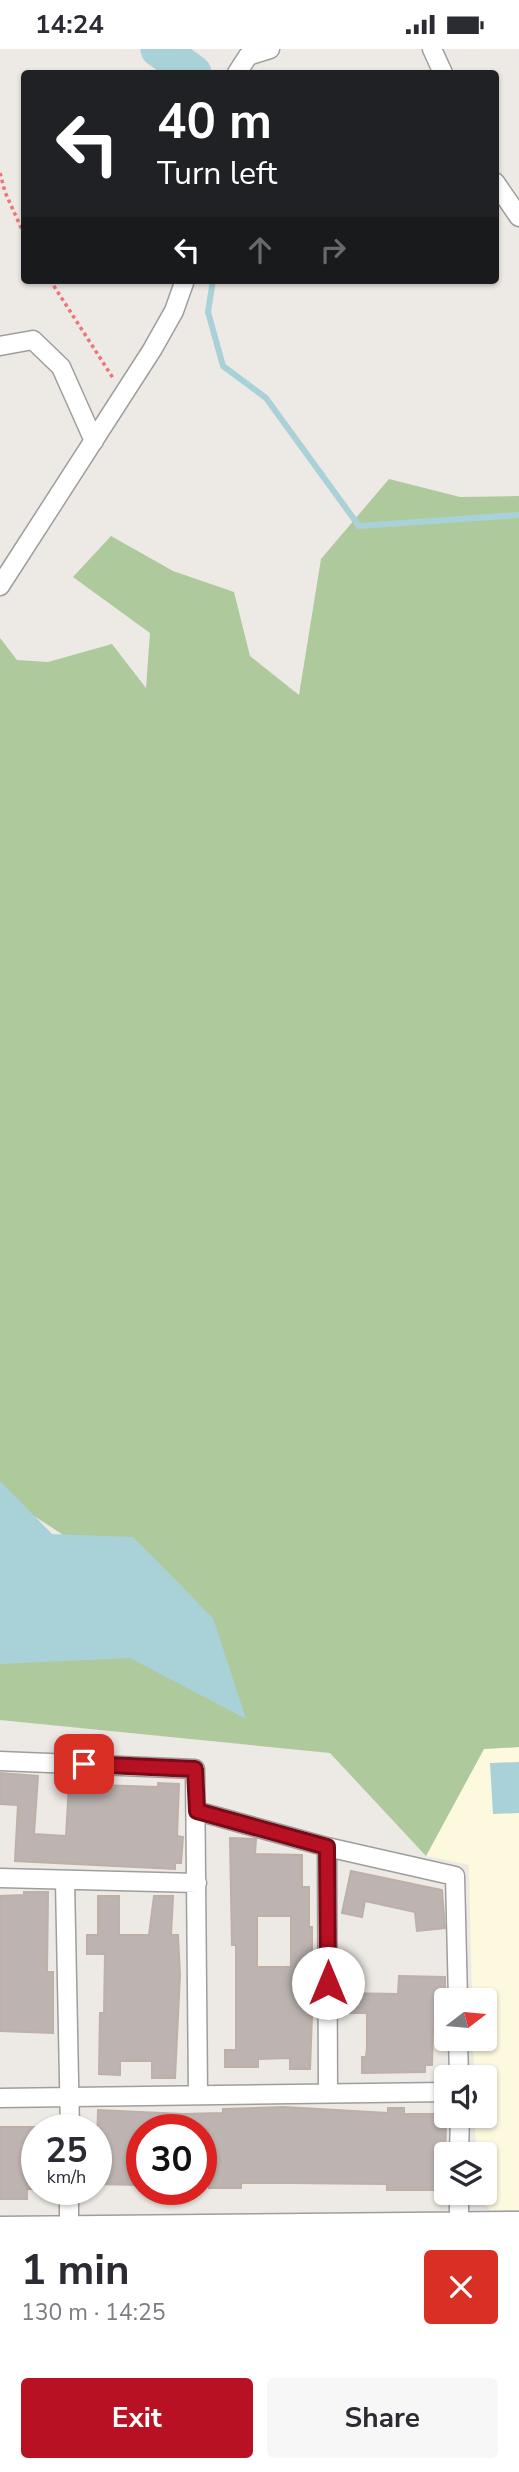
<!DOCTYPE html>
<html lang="en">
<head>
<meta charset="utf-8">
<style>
  body { margin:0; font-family:"Nunito Sans",sans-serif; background:#f7f7f7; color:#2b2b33; height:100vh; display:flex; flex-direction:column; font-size:26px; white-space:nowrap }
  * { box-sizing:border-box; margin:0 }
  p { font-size:23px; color:#7c7c81 }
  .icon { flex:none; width:38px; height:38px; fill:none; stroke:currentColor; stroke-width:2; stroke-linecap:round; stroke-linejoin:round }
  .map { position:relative; height:2178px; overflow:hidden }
  .details { display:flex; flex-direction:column; background:#fff; flex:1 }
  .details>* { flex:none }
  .hud { position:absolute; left:21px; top:21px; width:478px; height:214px; border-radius:7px; box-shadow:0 2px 5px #0004; background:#202124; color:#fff; overflow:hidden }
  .needle { width:46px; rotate:74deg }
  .tools { position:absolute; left:434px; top:1939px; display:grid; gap:14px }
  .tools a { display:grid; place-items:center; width:63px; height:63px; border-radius:7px; background:#fff; box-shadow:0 2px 5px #0004; font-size:35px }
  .speed { position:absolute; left:21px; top:2065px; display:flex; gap:14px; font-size:35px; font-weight:700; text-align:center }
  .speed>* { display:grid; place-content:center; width:91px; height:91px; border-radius:50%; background:#fff; box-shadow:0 2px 5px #0004; line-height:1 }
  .speed small { font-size:18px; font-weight:400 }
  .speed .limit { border:10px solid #d22; background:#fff; color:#111 }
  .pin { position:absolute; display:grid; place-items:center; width:60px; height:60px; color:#fff; margin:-30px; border-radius:14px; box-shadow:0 4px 10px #0006 }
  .me { position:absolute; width:77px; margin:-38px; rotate:0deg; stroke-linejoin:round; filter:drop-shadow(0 0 5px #0008) }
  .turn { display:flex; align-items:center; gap:24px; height:147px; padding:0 21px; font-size:32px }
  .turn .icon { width:91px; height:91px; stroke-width:2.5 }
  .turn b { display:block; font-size:49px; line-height:60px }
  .lanes { display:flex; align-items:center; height:66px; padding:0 21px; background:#0003; justify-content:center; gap:35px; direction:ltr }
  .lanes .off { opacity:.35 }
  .round { display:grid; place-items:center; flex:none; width:74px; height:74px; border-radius:7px; background:#f7f7f7 }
  .head { display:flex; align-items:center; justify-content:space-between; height:119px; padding:0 21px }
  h1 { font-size:42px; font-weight:700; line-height:52px }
  .button { display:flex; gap:14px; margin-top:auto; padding:14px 21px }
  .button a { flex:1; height:80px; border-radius:7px; background:#b91124; color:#fff; font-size:28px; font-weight:700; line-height:80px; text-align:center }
  .button a+a { background:#f7f7f7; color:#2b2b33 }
  .status { display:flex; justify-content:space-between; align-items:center; height:49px; padding:0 35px; background:#fff; direction:ltr }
  .status svg { height:19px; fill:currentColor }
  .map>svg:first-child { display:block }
  .education { fill:#fcf9de }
  .forest { fill:#aec99c }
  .water { fill:#a8d2d7 }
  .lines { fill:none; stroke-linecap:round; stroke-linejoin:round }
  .stream { stroke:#a8d2d7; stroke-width:6 }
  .river { stroke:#a8d2d7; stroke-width:37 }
  .building { fill:#bdb4b1; stroke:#beafa7; stroke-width:2; fill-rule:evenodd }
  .street-casing { stroke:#9e9e9e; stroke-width:21 }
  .path { stroke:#ed7576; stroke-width:3.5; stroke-dasharray:3.5 3.5; stroke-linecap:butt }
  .street { stroke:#fff; stroke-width:18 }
  .route-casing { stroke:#780b17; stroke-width:18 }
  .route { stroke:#b91124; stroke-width:12 }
</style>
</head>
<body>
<div class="status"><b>14:24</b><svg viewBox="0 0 49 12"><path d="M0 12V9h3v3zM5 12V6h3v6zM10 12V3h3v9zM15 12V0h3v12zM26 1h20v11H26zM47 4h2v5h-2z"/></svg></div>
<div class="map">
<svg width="519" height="2178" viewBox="0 0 519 2178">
  <rect width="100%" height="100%" fill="#ede9e4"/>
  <!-- education -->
  <path class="education" d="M519,1698V2161H490L478,2147V2144H485V2105H476L475,2067H485V2028H474L473,1990H485V1951H472L469,1816L426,1807L484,1700Z"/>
  <!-- forest -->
  <path class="forest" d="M389,430L460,448L519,447V1698L484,1700L426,1807L330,1704L0,1671V1553L116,1520L0,1445V589L17,611L48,613L112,595L146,639L150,584L73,528L111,487L173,522L234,543L250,607L299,646L321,510Z"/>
  <!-- water -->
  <path class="water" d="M0,1432L52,1485L133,1488L213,1569L246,1670L130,1609L0,1615Z
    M519,1713V1764L493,1765L490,1714Z"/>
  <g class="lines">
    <!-- stream -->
    <path class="stream" d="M213,231L208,263L223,317L266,349L359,477L519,466"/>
    <!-- river -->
    <path class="river" d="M159,0L193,24"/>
  </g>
  <!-- building -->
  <path class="building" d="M0,1724L38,1727L34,1785L66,1787L69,1735L158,1738V1734L179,1735L177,1787L183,1788L181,1814H175V1820L15,1812L18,1756L0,1755Z
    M230,1789L256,1790L255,1805L302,1806V1838H309V1878H312V1932H308V1966H312L310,2020H290V2009L258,2010V2018H225V2001H236V1896H232ZM257,1867H291V1918H257Z
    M351,1822L442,1841L445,1879L417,1882L415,1863L365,1852L362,1868L342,1864Z
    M24,1843H48L47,1923H53V1984L0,1982V1847L24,1846Z
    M98,1847H119V1886H149L154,1847H173L171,1886H178L180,1926L175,2029H152V2012H120V2026L99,2025L100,1964H104L105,1905H87V1886H98Z
    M399,1927L445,1928V1981H433L432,2016H425V2023L362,2024V2008H366L367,1998V1964H342L343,1944L398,1945Z
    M284,2058L388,2064V2059H404V2065H446L445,2141H387V2135L291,2134H241V2139H209V2081H142V2136L96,2135L98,2061L183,2065L223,2064V2060Z
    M0,2078H37V2140H27V2150H0Z"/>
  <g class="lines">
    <defs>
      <path id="street" d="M432,0L443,24
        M237,24L248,7L270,0
        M495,133L519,168
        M0,297L33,291L61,318L94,392
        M0,537L152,301L174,262L185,231
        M0,1712L195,1720L198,2046
        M197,1762L327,1798L455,1827L458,1951
        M327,1798L328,2044
        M0,1829L197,1834
        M65,1832L70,2081
        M458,1990L459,2028
        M0,2049L446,2043
        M459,2105L460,2067
        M459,2144V2178
        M0,2177L519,2172
        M69,2178V2140"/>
    </defs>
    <!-- street casing -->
    <use href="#street" class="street-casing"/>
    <!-- path -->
    <path class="path" d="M0,124L5,143L24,185
      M50,231L113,329"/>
    <!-- street -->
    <use href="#street" class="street"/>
  </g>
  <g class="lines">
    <defs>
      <path id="route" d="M84,1715L195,1720L197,1762L327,1798L328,1934"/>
    </defs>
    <!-- route casing -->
    <use href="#route" class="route-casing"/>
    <!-- route -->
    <use href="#route" class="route"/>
  </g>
</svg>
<div class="tools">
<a><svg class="needle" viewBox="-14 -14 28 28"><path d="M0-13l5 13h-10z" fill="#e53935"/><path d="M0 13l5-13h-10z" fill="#7c7c81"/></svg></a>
<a><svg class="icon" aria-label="sound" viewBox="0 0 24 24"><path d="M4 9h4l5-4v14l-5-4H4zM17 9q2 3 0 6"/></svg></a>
<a><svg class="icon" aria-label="layers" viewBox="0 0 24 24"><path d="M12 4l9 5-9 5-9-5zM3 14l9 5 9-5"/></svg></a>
</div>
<div class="speed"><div>25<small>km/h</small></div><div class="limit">30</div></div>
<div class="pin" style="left:84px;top:1715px;background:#d93025"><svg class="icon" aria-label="arrive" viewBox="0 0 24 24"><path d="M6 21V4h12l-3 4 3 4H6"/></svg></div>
<svg class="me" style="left:328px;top:1934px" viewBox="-20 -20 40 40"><circle r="19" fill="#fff"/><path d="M0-13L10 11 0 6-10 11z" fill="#b91124"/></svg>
<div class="hud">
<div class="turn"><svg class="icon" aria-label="left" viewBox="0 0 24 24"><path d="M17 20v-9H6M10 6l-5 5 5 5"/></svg><div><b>40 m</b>Turn left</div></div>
<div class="lanes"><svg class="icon" aria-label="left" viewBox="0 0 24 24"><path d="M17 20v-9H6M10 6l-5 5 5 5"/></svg><svg class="icon off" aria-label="ahead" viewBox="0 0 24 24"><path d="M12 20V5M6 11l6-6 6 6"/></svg><svg class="icon off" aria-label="right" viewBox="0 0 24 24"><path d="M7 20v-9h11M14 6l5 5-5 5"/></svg></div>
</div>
</div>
<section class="details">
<div class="head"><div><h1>1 min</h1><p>130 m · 14:25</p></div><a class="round" style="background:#d93025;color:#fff"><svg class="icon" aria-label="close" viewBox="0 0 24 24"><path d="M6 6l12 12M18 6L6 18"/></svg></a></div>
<div class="button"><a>Exit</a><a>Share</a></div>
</section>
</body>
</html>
